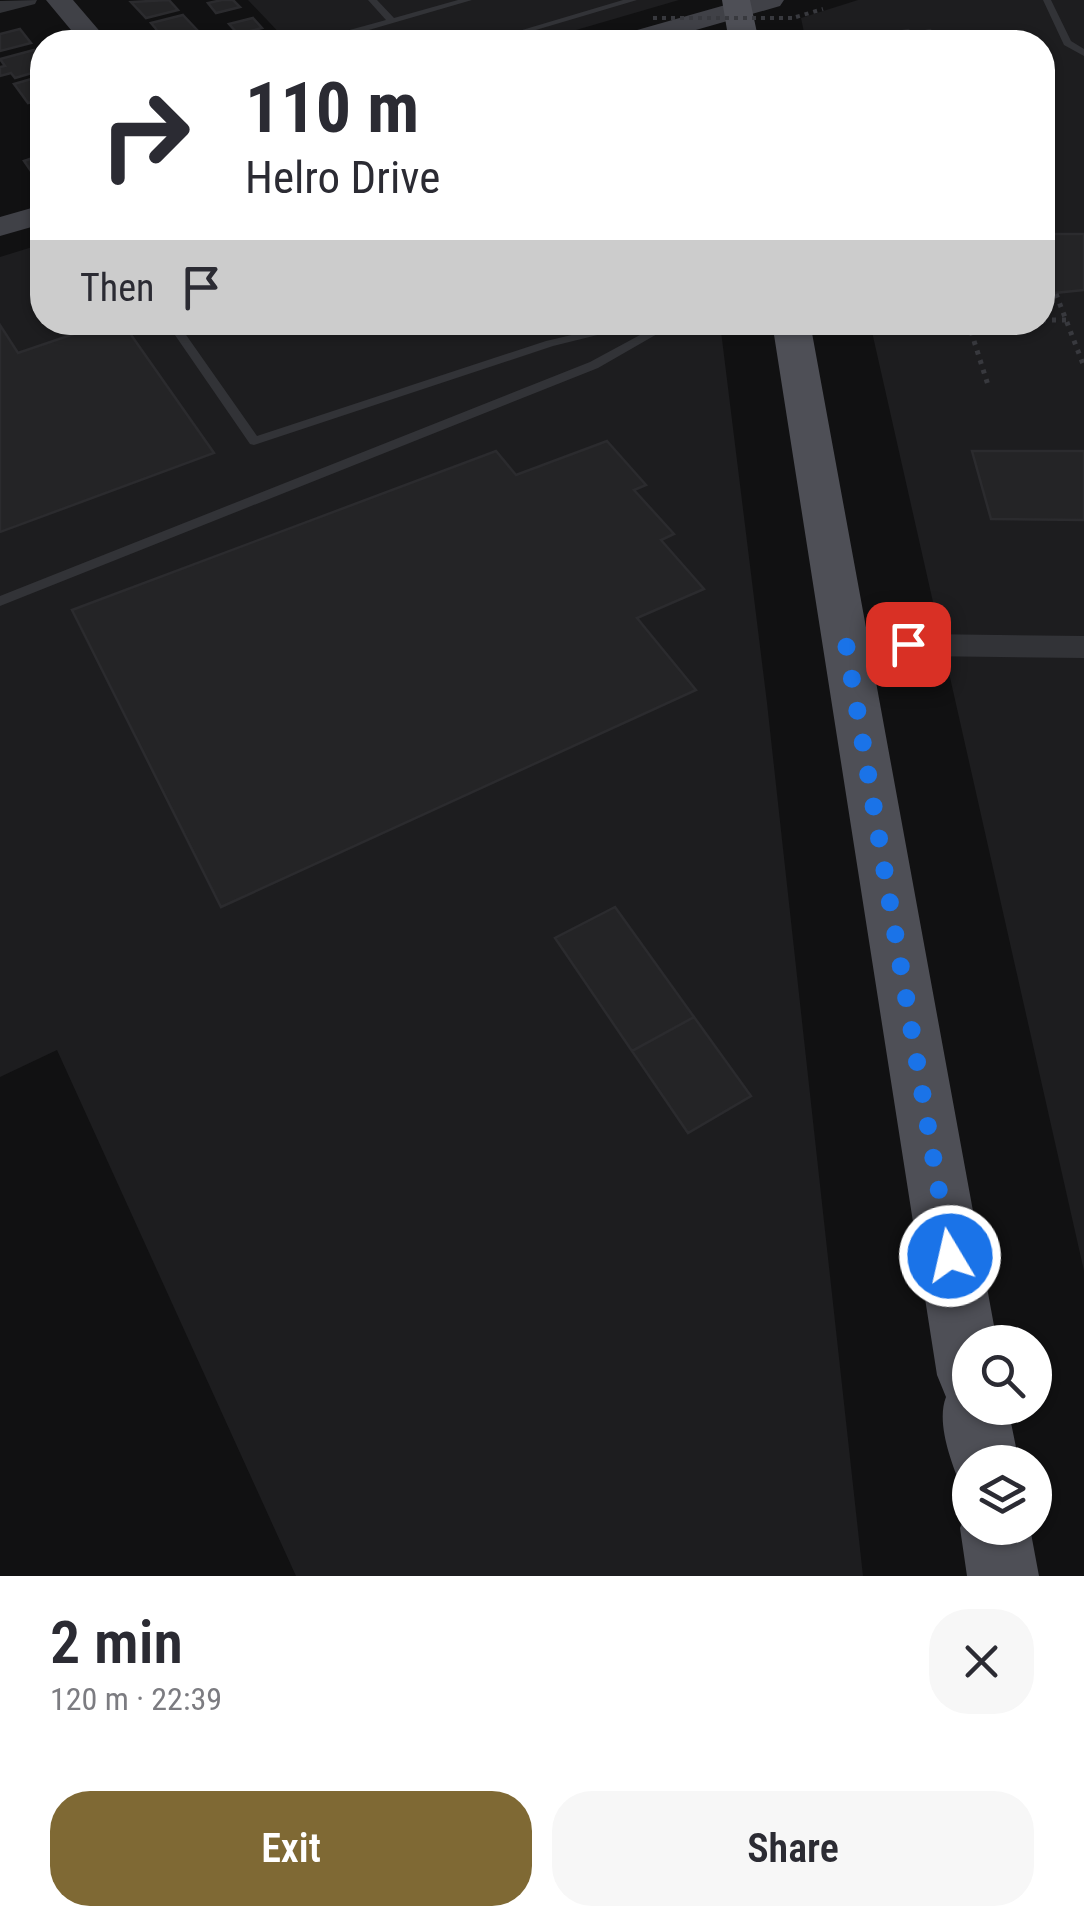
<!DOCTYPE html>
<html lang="en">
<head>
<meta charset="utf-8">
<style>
  body { margin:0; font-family:"Roboto Condensed",sans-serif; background:#f7f7f7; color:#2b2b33; height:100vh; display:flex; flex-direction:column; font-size:38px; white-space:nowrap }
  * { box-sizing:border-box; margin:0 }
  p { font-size:32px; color:#7c7c81 }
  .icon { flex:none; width:55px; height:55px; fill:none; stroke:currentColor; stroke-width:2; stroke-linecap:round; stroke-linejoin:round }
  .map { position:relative; height:1576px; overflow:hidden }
  .sheet { display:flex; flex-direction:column; background:#fff; flex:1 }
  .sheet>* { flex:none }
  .top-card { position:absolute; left:30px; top:30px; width:1025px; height:305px; border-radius:40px; box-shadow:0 2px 8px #0004; background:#fff; color:#2b2b33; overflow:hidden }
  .tools { position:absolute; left:952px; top:1325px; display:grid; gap:20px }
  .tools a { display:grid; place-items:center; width:100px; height:100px; border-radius:50%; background:#fff; box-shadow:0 2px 8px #0004; font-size:50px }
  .pin { position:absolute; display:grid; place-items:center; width:85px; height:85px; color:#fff; margin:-42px; border-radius:20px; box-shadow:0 5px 15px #0006 }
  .me { position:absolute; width:110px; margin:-55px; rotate:351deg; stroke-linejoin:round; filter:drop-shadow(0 0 8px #0008) }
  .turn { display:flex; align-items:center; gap:35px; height:210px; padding:0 50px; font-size:45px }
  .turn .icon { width:130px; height:130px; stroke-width:2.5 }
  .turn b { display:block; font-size:70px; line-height:85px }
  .then { display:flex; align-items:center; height:95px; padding:0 50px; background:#0003; gap:20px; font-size:38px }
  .round { display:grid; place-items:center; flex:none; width:105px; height:105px; border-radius:40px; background:#f7f7f7 }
  .summary { display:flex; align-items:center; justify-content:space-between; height:170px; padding:0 50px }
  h1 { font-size:60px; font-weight:600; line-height:75px }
  .cta { display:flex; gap:20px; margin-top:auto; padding:20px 50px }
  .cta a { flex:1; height:115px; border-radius:40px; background:#7f6934; color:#fff; font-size:40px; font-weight:600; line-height:115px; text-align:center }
  .cta a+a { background:#f7f7f7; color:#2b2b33 }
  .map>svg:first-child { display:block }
  .built { fill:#1d1d1f }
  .building { fill:#242426; stroke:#2b2b2e; stroke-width:2.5 }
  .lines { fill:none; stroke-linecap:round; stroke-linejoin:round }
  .path-far1 { stroke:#38393e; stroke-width:4; stroke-dasharray:4 5; stroke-linecap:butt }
  .path { stroke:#38393e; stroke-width:5; stroke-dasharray:4 6; stroke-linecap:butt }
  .lane { fill:#323337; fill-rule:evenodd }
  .street { fill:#323337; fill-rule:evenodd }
  .secondary { fill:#404147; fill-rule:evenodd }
  .primary { fill:#4e4f56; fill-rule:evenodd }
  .path-bridge { stroke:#38393e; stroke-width:4; stroke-dasharray:4 5; stroke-linecap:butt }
  .route { stroke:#1a73e8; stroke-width:18; stroke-dasharray:0 32.4 }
</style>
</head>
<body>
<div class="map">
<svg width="1084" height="1576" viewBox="0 0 1084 1576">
  <rect width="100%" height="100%" fill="#111112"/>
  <!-- built -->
  <path class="built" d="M248,0H679L535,42H288Z
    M858,0H1084V1271L870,323L1042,322V42H806L801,18Z
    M42,244V322L720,323L767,703L863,1576H296L57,1050L0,1077V257Z"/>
  <!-- building -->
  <path class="building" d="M169,0L178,10L146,18L131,2Z
    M222,0H233L240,7L216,13L208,3Z
    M183,15L199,32L166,41L151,23Z
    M253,18L262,28L238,34L229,24Z
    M20,29L31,43L0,51V34Z
    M908,30L913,34L930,30L936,35L951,32L964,42H865L862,39Z
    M34,50L42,61V70L15,78L11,73L0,76V67L5,66L0,59Z
    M42,76V100L28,103L14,84Z
    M42,155V171L33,174L24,161Z
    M1042,234H1084V290L1044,294Z
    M109,322H122L214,453L0,532V325L18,353Z
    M607,441L646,485L634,490L674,534L661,540L704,589L637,618L696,690L221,907L72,610L496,451L516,475Z
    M972,451H1084V520L991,519Z
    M615,907L694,1017L632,1051L555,938Z
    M694,1017L751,1096L688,1133L632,1051Z"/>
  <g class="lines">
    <!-- path-far1 -->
    <path class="path-far1" d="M796,17L823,9"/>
    <!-- path -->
    <path class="path" d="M1056,294L1083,364
      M1042,320H1066
      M941,322H954
      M968,322L988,385"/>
    <!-- lane -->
    <path class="lane" d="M368,0H377L394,18L458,0H472L355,34L363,42H353L345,33L346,31L386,20Z
      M623,0H637L495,42H482Z
      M1043,0H1051L1071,41L1084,49V56L1064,45Z
      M1042,75L1047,80L1042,83Z
      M166,322H177L257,436L546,341L627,322H650L553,346L254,445L250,444Z
      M664,322H678L598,368L0,606V596L590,362Z"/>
    <!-- street -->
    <path class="street" d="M37,0L35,4L0,13V1Z
      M846,633L1084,636V658L846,655L835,652L831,644L835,636Z"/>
    <!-- secondary -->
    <path class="secondary" d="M46,0H73L109,42H81Z
      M743,0H784L780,6L654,42H612L616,36Z
      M42,205V224L0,236V217Z"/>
    <!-- primary -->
    <path class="primary" d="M722,0H750L759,42H729Z
      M772,322H810L997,1342H970V1408H1008L1019,1462H970V1490L961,1486C951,1462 936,1422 946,1397L937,1375Z
      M970,1504V1528H1030L1039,1576H967L960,1528Z"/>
    <!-- path-bridge -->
    <path class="path-bridge" d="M653,18H793"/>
  </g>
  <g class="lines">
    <!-- route -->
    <path class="route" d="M908,644H846L950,1256"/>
  </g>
</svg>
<div class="tools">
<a><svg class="icon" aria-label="search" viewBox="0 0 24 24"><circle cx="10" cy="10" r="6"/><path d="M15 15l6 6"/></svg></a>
<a><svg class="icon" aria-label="layers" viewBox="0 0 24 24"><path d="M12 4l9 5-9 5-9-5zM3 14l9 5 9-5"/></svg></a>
</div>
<div class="pin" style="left:908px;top:644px;background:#d93025"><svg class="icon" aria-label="arrive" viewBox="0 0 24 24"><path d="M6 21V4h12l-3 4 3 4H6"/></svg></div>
<svg class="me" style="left:950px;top:1256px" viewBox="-20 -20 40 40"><circle r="17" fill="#1a73e8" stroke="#fff" stroke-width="3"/><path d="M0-11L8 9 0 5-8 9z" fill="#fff"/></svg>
<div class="top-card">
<div class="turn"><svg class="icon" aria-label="right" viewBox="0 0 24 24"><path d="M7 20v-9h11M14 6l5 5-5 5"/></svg><div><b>110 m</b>Helro Drive</div></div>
<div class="then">Then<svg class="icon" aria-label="arrive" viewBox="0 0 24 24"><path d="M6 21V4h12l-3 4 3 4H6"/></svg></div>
</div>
</div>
<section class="sheet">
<div class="summary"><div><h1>2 min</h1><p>120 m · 22:39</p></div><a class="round"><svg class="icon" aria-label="close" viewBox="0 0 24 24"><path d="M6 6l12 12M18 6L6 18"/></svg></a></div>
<div class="cta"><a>Exit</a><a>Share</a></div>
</section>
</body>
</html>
